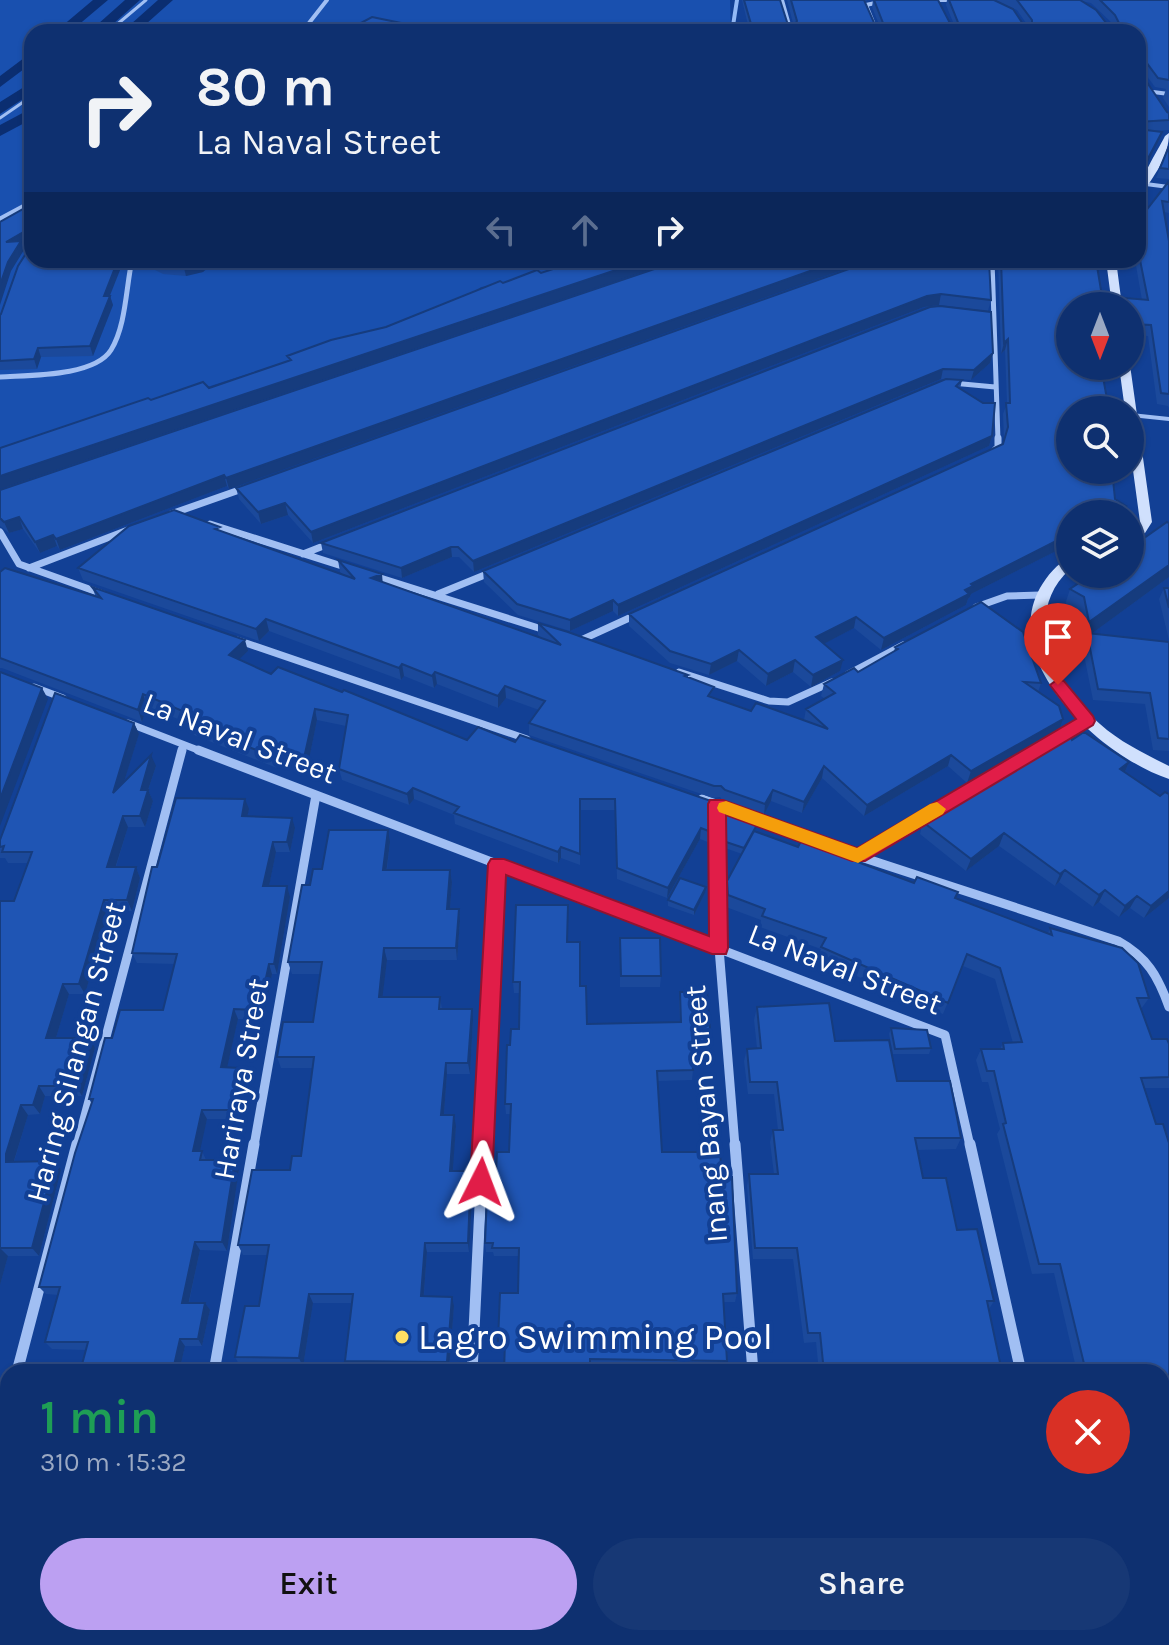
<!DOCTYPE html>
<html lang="en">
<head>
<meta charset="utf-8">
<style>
  body { margin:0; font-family:Karla,sans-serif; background:#173875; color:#f1f3f6; height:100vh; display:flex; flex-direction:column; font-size:30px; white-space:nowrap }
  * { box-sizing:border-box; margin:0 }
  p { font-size:26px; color:#9ba9c3 }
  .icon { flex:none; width:44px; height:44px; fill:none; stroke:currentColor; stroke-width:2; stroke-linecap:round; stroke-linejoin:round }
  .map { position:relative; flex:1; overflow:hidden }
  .sheet { position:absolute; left:0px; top:1364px; width:1170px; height:282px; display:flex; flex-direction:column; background:#0e3070; border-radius:24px 24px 0 0; box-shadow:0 2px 6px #0004,0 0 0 2px #2e4b83 }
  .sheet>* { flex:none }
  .banner { position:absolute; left:24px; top:24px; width:1122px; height:244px; border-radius:24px; box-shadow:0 2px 6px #0004,0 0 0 2px #2e4b83; background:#0e3070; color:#f1f3f6; overflow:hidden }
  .needle { width:52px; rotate:180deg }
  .fabs { position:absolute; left:1056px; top:292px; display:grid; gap:16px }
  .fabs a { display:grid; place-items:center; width:88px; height:88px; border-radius:50%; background:#0e3070; box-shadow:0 2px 6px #0004,0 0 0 2px #2e4b83; font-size:40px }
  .pin { position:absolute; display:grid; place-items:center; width:68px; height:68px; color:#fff; margin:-82px -34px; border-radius:50% 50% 50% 0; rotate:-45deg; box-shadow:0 0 8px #0007 }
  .pin .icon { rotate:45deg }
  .me { position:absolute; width:88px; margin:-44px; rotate:3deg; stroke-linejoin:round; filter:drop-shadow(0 0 6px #0008) }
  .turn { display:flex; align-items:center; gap:28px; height:168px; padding:0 40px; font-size:36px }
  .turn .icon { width:104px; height:104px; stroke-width:2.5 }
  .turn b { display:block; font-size:56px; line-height:68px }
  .lanes { display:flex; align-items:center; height:76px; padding:0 40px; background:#0003; justify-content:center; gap:40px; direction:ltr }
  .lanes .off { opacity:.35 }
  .round { display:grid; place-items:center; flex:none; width:84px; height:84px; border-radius:42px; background:#173875 }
  .head { display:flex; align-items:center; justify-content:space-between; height:136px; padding:0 40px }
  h1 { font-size:48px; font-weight:600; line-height:60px; color:#1e9e55 }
  .action { display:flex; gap:16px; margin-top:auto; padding:16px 40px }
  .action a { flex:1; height:92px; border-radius:48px; background:#bca0f2; color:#111; font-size:32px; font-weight:600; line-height:92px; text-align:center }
  .action a+a { background:#173875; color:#f1f3f6 }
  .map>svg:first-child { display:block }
  .green { fill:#1950af }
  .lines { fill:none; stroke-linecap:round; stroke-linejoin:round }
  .stream { stroke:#92b9f6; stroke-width:4 }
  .canal { fill:#0b2e71; fill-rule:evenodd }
  .lane-far1 { stroke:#a1bff3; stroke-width:3 }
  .lane { stroke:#a1bff3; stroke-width:4 }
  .street-far4 { stroke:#a1bff3; stroke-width:4 }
  .street-far3 { stroke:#a1bff3; stroke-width:5 }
  .street-far2 { stroke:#a1bff3; stroke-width:7 }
  .street-far1 { stroke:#a1bff3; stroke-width:9 }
  .street { stroke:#a1bff3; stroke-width:11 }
  .secondary { fill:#d0e0fd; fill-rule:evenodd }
  .wall { fill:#1b499b; fill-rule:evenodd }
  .shaded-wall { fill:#163c7e }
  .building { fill:#1f55b4; stroke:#163c7e; stroke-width:2 }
  .route { fill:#e11d48; stroke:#92132f; stroke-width:2 }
  .slow { fill:#f59e0b }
  .poi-dot { fill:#ffdf63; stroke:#124095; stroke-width:3 }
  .labels { text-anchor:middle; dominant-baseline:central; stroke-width:8; stroke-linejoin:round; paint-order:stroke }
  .street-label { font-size:30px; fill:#fff; stroke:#124095 }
  .near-poi-label { font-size:36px; fill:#fff; stroke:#124095; text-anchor:start }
</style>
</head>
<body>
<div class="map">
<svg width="1169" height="1645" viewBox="0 0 1169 1645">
  <rect width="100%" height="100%" fill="#124095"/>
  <!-- green -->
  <path class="green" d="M0,0H730L731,32H32V260H599L543,279L481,287L449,309L0,454Z
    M8,1572V1638H541V1645H0V1573Z"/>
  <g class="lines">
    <!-- stream -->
    <path class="stream" d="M732,32L737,0"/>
    <!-- canal -->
    <path class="canal" d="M93,0H108L70,32H55Z
      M125,0H140L104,32H89Z
      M158,0H173L137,32H122Z
      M32,52V63L0,87V76Z
      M32,82V93L0,114V102Z
      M32,108V119L0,136V125Z"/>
    <!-- lane-far1 -->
    <path class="lane-far1" d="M108,32L146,0
      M0,118L32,96"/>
    <!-- lane -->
    <path class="lane" d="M1131,415L1169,419"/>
    <!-- street-far4 -->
    <path class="street-far4" d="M782,0L791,32
      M929,0H948
      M302,32L327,0
      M877,32L866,5L884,1
      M1153,92L1169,94
      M1138,183L1169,187"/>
    <!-- street-far3 -->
    <path class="street-far3" d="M0,219L32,202
      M992,260L998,440
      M0,377C28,375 94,377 111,350C126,326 126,287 132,260
      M952,383L995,387"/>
    <!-- street-far2 -->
    <path class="street-far2" d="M992,453L998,447V438
      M171,514L245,488
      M210,524L345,567
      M0,532L19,564L103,594
      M303,554L331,543
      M29,568L128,530
      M374,576L548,631
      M438,594L492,572
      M976,607L1007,596L1040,595
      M237,640L527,739
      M579,641L638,614
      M679,672L769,701L788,702L832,682
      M848,674L903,645
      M34,687L63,698
      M128,723L203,752
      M1060,737L1087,721
      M181,752L183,745
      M1035,752L1045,746"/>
    <!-- street-far1 -->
    <path class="street-far1" d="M198,750L945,1035L970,1146
      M702,799L858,856L1118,941C1147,957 1158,976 1169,1007
      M717,804L719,948L735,1146
      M858,856L1039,750
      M77,1146L182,750
      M254,1146L316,795
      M483,1146L497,864"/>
    <!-- street -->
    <path class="street" d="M735,1144L753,1372
      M970,1144L1021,1372
      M17,1372L77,1144
      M214,1372L254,1144
      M472,1372L483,1144
      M0,1397H8
      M774,1638L775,1645
      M1080,1638L1081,1645"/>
    <!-- secondary -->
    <path class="secondary" d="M1169,133C1169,157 1154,176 1141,195L1138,196C1138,181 1157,152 1165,136Z
      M1106,260H1116L1122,306H1112Z
      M1130,365L1152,522L1145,533L1130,538V529L1140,522L1130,448V410H1125L1119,366Z
      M1070,558V569C1019,616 1057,687 1100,724C1120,742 1145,754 1169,766V779C1104,758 998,664 1040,588C1047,576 1057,563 1070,558Z"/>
  </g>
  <!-- wall -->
  <path class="wall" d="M742,0H780L788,25L794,27L787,0H867L865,2L876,27H880L872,7L873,0H938L951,25L955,27L946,5L947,0H994L1025,27L1028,26L1017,10L994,0H1169V107L1163,98L1166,89L1155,87L1140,67H1138V69L1169,120V130L1151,131L1162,132L1158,142L1141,176H1138V32H740L741,28L748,25ZM1082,1L1091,3L1113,24H1107Z
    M1169,146V179L1156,178L1160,168Z
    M1169,181V213L1164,212L1169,241V408L1168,406L1157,404L1148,336L1130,335V306H1070V410L1115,499L1126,506L1123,514H1070V544L971,594L970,597L968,599L966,605L881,650L854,628L823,644L840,671L811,687L793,672L766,686L737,661L709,675L670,663L629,626V614L1003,444L1004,439L1003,414L1007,403L1005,350L1001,354L998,260H1096L1102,296L1142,300L1135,260H1133H1138V221Z
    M144,260H216L203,272L186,276L163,274L145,265Z
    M681,260L229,489L227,486L60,550L57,546L40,553L23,529L9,533L0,526V490Z
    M874,260L991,300L988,311L939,305L924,307L313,543L288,515L261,524L239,499L236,488Z
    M110,296L113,305L93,356L41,357L37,369L0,370V315Z
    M993,353L990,363L971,380L954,379L962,380L960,389L992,436L989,446L618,616L613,611L570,631L518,615L484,582L483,571L946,379H941L474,572L459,557H452L402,578L323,553L321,543Z
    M1169,523V577L1091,634L1169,642V751L1153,750L1145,704L1093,700L1082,645L1085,638L1082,641L1077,615L1064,608L1070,589Z
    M221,532L342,574L340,572L338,560L383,583L542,638L538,635V623L688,675V677L713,698L751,711L804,720L806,709L825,699L821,696L824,684L858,672L894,652L895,647L1041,683L1038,692L1059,730L967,783L948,766L864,816L822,778L802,813L771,801L764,815L724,802L720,797L713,798L529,735V723L539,710L506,698L498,708L437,684L434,688L404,676L401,680L269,631L259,641L83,580L78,568Z
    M0,572L96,597L92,587L248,651L239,659L271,674L467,740L711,832L710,843L700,839L667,898L617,879L615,810H580V865L561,858L558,863L455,824L454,815L414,799L409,805L342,780L339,769L346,726L317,720L307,769L284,760L277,768L189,733L185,722L147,706L142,722L2,668H0Z
    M1164,588H1169V640L1159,599Z
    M134,723L139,734L124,781L156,766L148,790L153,801L145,827H128L116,867H136L140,878L132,911H109L85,994H69L56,1038L95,1048L82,1096H45L40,1114L28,1115L14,1162L55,1161L61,1170L39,1256H8L0,1285V901H14L28,863H8L5,858H0V840Z
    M1072,740L1129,762L1125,772L1169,898L1144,918L1130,908L1119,917L1099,902L1093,907L1059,882L1055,886L999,846L966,871L920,834L923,822Z
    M249,809L247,816L295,828L290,852H276L269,886L290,897L277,974H272L263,1020L238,1019L227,1067L239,1068L243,1077L234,1119H207L199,1151H202L206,1160H235L239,1169L227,1251L200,1250L189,1303L210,1310L202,1346H185L179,1372H80L86,1350L52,1349L45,1342L58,1295L46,1294L39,1287L92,1104L89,1099L112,1038L163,1010L175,964L137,963L132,953L157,867Z
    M725,812L758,823L755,831L798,847L801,841L914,883L917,877L958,892L956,898L1048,933L1050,928L1122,948L1138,963L1149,998L1141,1009L1152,1039H1167L1169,1044V1088H1144L1156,1124H1163L1169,1143V1645H1111L1110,1638H1162V1372H1077L1054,1273L1032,1274L997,1134L1000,1129L988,1082H982L976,1060L981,1049H1000L1003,1043H1013L995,979L963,966L943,1014L818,959L821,949L760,927L761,920L726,907L727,881L742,854L725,848Z
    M390,842L387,870H450L452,882L450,909H459L460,921L457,960H387L382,997H440L442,1009L473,1020L470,1074H447L444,1115L456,1126L452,1171L473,1181L469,1252H427L424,1296L454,1306L449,1370L349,1369L345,1361L352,1303H313L303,1367L240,1366L235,1357L259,1306L268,1255H243L238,1245L301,1156L312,1068H281L277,1057L313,1022L320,974H292L288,962L322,869Z
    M705,893L694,915L668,906V900Z
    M620,938L661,976L660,987H620Z
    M567,942L580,986L587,1024L680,1022L679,1003L680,992L711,1042L709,1053H692L693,1070L692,1080L658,1081L662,1152L722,1177L737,1293L735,1302H723L727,1361L725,1369L590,1367V1372H504L505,1349H499L498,1341L518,1293L519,1256H494L493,1252H486L485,1243L496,1172L509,1152L511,1114H506L505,1104L510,1045L519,1029L520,993H514L513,982Z
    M757,1007L835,1041L897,1081L961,1138L956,1149L918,1150L923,1178L957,1230L994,1301L989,1309L1002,1372H819L816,1342L804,1343L793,1259H753L747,1186L749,1174H774L770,1142L773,1130H778L774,1094H748L744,1061L747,1049L757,1048L754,1020Z
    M891,1028L931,1048L929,1054H893L889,1034Z
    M0,1425L7,1431L6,1436H8V1506H0Z
    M839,1638H1065L1066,1645H840Z"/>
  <!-- shaded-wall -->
  <path class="shaded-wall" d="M1162,132L1158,142L1141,176L1144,166Z
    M32,227V238L22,244L24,250L11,271L0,305V285L6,242Z
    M118,260H124L107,303L110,296L113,305L93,356L90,346L104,296Z
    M182,260H216L203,272L186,276Z
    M646,260H678L0,489V476Z
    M841,260H870L229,489L226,478Z
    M941,294L939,305L924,307L313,543L311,532L927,296Z
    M1008,339L1005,350L1001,354L1004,343Z
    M38,348L41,357L37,369L34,359Z
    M993,353L990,363L971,380L974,370Z
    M943,369L941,379L474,572L473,561Z
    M992,436L989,446L618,616V605Z
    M224,475L227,486L60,550L56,539Z
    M285,503L288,515L261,524L258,512Z
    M1126,506L1123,514H1110Z
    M19,517L23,529L9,533L4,522Z
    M1070,534V544L971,594L970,597L968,599L966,605L881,650L884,638L965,590L971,584Z
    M53,535L57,546L40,553L35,542Z
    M451,547L452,557L402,578L401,568Z
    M1169,565V577L1087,637V633L1085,638L1082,641L1089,622Z
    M382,574L383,586L371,578Z
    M613,600V611L570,631V620Z
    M856,617L854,628L814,649L816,637Z
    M266,619L269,631L259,641L256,629Z
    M245,640L248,651L232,666L229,655Z
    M739,650L737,661L709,675L711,664Z
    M795,660L793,672L766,686L768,674Z
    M843,660L840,671L811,687L813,675Z
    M402,664L404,676L401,680L399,668Z
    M435,672L437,684L434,688L432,676Z
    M505,686L506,698L498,708V696Z
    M42,688L48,699L0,826V799Z
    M143,694L147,706L142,722L138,710Z
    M315,709L317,720L307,769L304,758Z
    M1063,719L1059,730L967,783L971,771Z
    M134,723L139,734L117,804L113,793Z
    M281,749L284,760L277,768L274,757Z
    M151,755L156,766L148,790L153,801L145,827L140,816L141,790Z
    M951,755L948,766L864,816L867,805Z
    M1129,762L1124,774L1120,769Z
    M824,766L822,778L802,813L804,802Z
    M413,788L414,799L409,805L407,794Z
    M773,790L771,801L764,815L765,804Z
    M245,799L249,809L245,826L242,816Z
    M123,816L128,827L112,878L107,867Z
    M292,818L295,828L290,852L287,842Z
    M701,828L700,839L667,898L668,888Z
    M388,830L390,842L385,882L383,870Z
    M1004,833L999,846L966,871L971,859Z
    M273,842L276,852L267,896L263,886Z
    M561,847V858L558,863V852Z
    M136,867L140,878L132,911L127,900Z
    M450,870L452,882L449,921L447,909Z
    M1065,870L1059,882L1055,886L1060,874Z
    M287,886L290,897L277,974L274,964Z
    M706,887L705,893L694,915V910Z
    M1105,890L1099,902L1093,907L1099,895Z
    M1169,891V898L1144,918L1151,906Z
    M1137,896L1130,908L1119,917L1125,906Z
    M104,900L109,911L85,994L79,984Z
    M459,909L460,921L457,960L456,948Z
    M384,948L387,960L381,1009L379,997Z
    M269,964L272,974L263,1020L259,1010Z
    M63,984L69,994L53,1048L46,1038Z
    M234,1009L238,1019L225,1077L221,1067Z
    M472,1009L473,1020L470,1074L468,1063Z
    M90,1038L95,1048L82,1096L76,1086Z
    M446,1063L447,1074L443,1126L441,1115Z
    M239,1068L243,1077L234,1119L230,1110Z
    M39,1086L45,1096L40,1114L33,1105Z
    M21,1105L28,1115L13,1164L6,1162V1154Z
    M202,1110L207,1119L198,1160L193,1151Z
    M454,1115L456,1126L452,1181L450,1171Z
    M235,1160L239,1169L227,1251L222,1242Z
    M55,1161L61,1170L39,1256L32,1248Z
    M471,1171L473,1181L469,1252L468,1243Z
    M195,1242L200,1250L187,1310L182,1303Z
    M425,1243L427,1252L423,1305L421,1296Z
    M0,1248L8,1256L0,1285Z
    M309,1294L313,1303L303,1367L299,1358Z
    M452,1297L454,1306L449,1370L447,1362Z
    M205,1303L210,1310L202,1346L198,1339Z
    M180,1339L185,1346L179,1372H174L173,1370Z
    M0,1425L7,1431L4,1443L0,1439Z"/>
  <!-- building -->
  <path class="building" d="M744,0H780L788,25L794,27L797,21L791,0H864L876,27H881L883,23L874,0H938L951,25L955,28L959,25L949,0H994L1013,9L1025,27L1032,26V20L1017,0H1080L1096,10L1107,24L1120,25L1115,15L1100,0H1169V80L1158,78L1143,58L1139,57L1138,69L1167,112L1169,113V120L1138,122V32H742L741,28L751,24Z
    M372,17L445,32H344Z
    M1138,124L1139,129L1162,132L1144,166L1138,165Z
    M1169,146V169L1160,168Z
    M1169,181V202L1162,201L1169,241V394L1161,393L1151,325L1130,324V306H1070V366H1101L1109,410H1070V470H1112L1115,499L1126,506L1110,514H1070V534L971,584L973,586L965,590L969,594L884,638L856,617L816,637L843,660L813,675L795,660L768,674L739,650L711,664L670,651L629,614L1003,444L1008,427L1006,403H1010L1008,339L1004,343L1001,260H1096L1102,296L1148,300L1138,250V221Z
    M32,204V227L6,242L21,241L8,262L0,285V222Z
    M32,244V260H118L104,296H110L90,346L38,348L34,359L0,361V315L1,314L18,266Z
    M581,260H646L0,476V448L148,398L151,400L203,382L209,388L291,360L287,356L331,340L386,327L500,281L503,283L537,270L541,273Z
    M681,260H841L226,478L224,475L56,539L53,535L35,542L19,517L4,522L0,518V490Z
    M874,260H989L991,300L941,294L927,296L311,532L285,503L258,512L236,488Z
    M940,306L991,312L993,353L974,370L943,369L473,561L458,547H451L401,568L321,543L930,307Z
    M946,379L962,380L956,386L983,403H995L992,436L618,605L613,600L570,620L517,604L483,571Z
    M174,510L220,527L215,529L355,579L338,560L382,574L371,578L561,645L538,623L568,632L688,675L685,676L714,687L708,696L751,711L756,703L828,729L806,709L835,693L824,684L854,668L858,672L898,649L895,647L981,602L1023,632L1041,683L1024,682L1059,706L1063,719L971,771L951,755L867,805L824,766L804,802L773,790L765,804L725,790L721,786H714L529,723L545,701L505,686L498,696L435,672L432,676L402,664L399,668L266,619L256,629L78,568L129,526Z
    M1167,522L1169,523V565L1089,622L1084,597L1070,589L1092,574H1130V548Z
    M5,568L101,598L92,587L245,640L229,655L271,674L278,667L342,692L344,690L467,740L478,727L515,742L520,735L711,801V832L701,828L668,888L617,868L615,799H580V854L561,847L558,852L454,813L459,807L413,788L407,794L339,769L348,715L315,709L304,758L281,749L274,757L185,722L192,715L143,694L138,710L0,658V572Z
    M1164,588H1169V608Z
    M1087,633L1169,642V739L1158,738L1150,693L1098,689Z
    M0,672L42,688L0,799Z
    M55,693L134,723L113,793L151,755L141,790H148L140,816H123L107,867H136L127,900H104L79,984H63L46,1038H90L76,1086H39L33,1105H21L6,1154V1162L55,1161L32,1248H0V1249V901H14L32,852H2L4,846L0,847V840Z
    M1068,730L1072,740L1084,732L1129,762L1120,769L1160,796L1165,792L1169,794V891L1151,906L1137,896L1125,906L1105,890L1099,895L1065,870L1060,874L1004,833L971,859L923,822Z
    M176,798L245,799L242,816L292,818L287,842H273L263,886H287L274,964H269L259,1010L234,1009L221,1067L239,1068L230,1110H202L193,1151H202L200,1160H235L222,1242H195L182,1303H205L198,1339H180L173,1370L121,1368L120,1372H80L88,1342H45L60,1287H39L75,1153L93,1099H89L105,1038H112L120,1010H163L177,954L132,953L152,867H157Z
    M725,812L758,823L744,848L726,842Z
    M329,830H388L383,870H450L447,909H459L456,948H384L379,997H440L439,1009H472L468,1063H446L441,1115H454L450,1171H471L468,1243H425L421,1296L452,1297L447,1362L345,1361L353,1294H309L299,1358L235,1357L245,1306H259L269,1245H238L252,1170H290L292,1156H301L314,1057H277L283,1022H313L322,962H288L302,885H310L313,869H322Z
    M754,831L798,847L801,841L914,883L917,877L958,892L955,898L1052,935L1050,928L1122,948L1138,963L1149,998H1137L1152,1039H1167L1169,1044V1077L1141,1078L1156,1124H1163L1169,1143V1645H1121L1120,1638H1162V1372H1086L1060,1264H1039L1003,1124L1006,1123L994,1071H987L981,1049H1004L1003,1043L1022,1042L1000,968L967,954L948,1003L821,947L826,938L762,916L765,909L728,895L727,881Z
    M680,878L706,887L694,910L668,900Z
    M516,905H568L567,942H580V986H586L587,1024L681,1022L680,992H707L711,1042L691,1043L693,1070L657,1071L662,1152H720L722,1177H732L737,1293L723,1294L727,1361L590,1359V1365H558V1372H504L505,1341H498L500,1293H518L519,1248H492L493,1243H485L488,1172H496L497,1152H509L511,1104H505L507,1045H510L511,1029H519L520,982H513Z
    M620,938H660L661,976H621Z
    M829,1003L835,1041L889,1040L897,1081H950L961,1138H915L923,1178H946L957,1230L977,1229L994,1301H987L1002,1372H824L820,1333H808L797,1248H755L749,1174H778L773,1130H783L777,1082H750L747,1049L761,1048L757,1007Z
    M891,1028L927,1030L931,1048L895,1049Z
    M0,1436H8V1500H0Z
    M560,1638H690V1645H560Z
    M845,1638H1065L1066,1645H846Z"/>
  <!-- route -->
  <path class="route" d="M1058,679L1064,681L1093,716L1095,721L1093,725L865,861H852L726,815L728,948L726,954H712L506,875L492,1182L489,1189L481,1192L473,1189L470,1182L488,864L491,859H504L709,936L708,804L710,800H723L857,848L1076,719L1050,685Z"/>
  <!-- slow -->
  <path class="slow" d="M726,801L857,848L930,804L937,802L946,809L943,814L858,863L719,812L717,808L719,803Z"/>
  <!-- markers -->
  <circle class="poi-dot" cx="402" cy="1337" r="8"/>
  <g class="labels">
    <!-- street labels -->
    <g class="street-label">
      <text transform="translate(240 738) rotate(21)">La Naval Street</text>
      <text transform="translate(845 969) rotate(21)">La Naval Street</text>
      <text transform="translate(76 1052) rotate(-75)">Haring Silangan Street</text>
      <text transform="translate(241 1079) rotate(-80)">Hariraya Street</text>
      <text transform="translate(706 1114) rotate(-95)">Inang Bayan Street</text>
    </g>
    <!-- near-poi labels -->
    <g class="near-poi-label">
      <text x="418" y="1337">Lagro Swimming Pool</text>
    </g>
  </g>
</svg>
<div class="fabs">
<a><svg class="needle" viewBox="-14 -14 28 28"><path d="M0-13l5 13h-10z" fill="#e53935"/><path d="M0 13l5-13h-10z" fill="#9ba9c3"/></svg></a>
<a><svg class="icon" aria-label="search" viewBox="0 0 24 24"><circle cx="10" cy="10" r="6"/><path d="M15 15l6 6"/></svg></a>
<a><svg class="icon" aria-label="layers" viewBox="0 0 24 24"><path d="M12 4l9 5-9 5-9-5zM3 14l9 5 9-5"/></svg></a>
</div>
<div class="pin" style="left:1058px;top:685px;background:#d93025"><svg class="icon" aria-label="arrive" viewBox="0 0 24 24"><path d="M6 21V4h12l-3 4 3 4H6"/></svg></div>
<svg class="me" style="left:481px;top:1182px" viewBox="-20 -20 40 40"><path d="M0-17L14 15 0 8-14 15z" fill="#e11d48" stroke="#fff" stroke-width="4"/></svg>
<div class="banner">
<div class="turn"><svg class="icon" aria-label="right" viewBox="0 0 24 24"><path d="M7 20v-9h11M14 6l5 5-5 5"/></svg><div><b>80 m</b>La Naval Street</div></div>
<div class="lanes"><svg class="icon off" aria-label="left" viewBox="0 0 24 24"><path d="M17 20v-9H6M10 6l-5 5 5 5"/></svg><svg class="icon off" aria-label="ahead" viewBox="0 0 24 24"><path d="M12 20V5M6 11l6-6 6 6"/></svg><svg class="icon" aria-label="right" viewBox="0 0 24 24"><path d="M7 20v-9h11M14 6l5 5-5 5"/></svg></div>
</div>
<section class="sheet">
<div class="head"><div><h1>1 min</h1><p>310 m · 15:32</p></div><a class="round" style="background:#d93025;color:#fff"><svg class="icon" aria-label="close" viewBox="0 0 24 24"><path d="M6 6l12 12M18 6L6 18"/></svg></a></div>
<div class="action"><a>Exit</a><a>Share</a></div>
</section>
</div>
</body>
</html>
